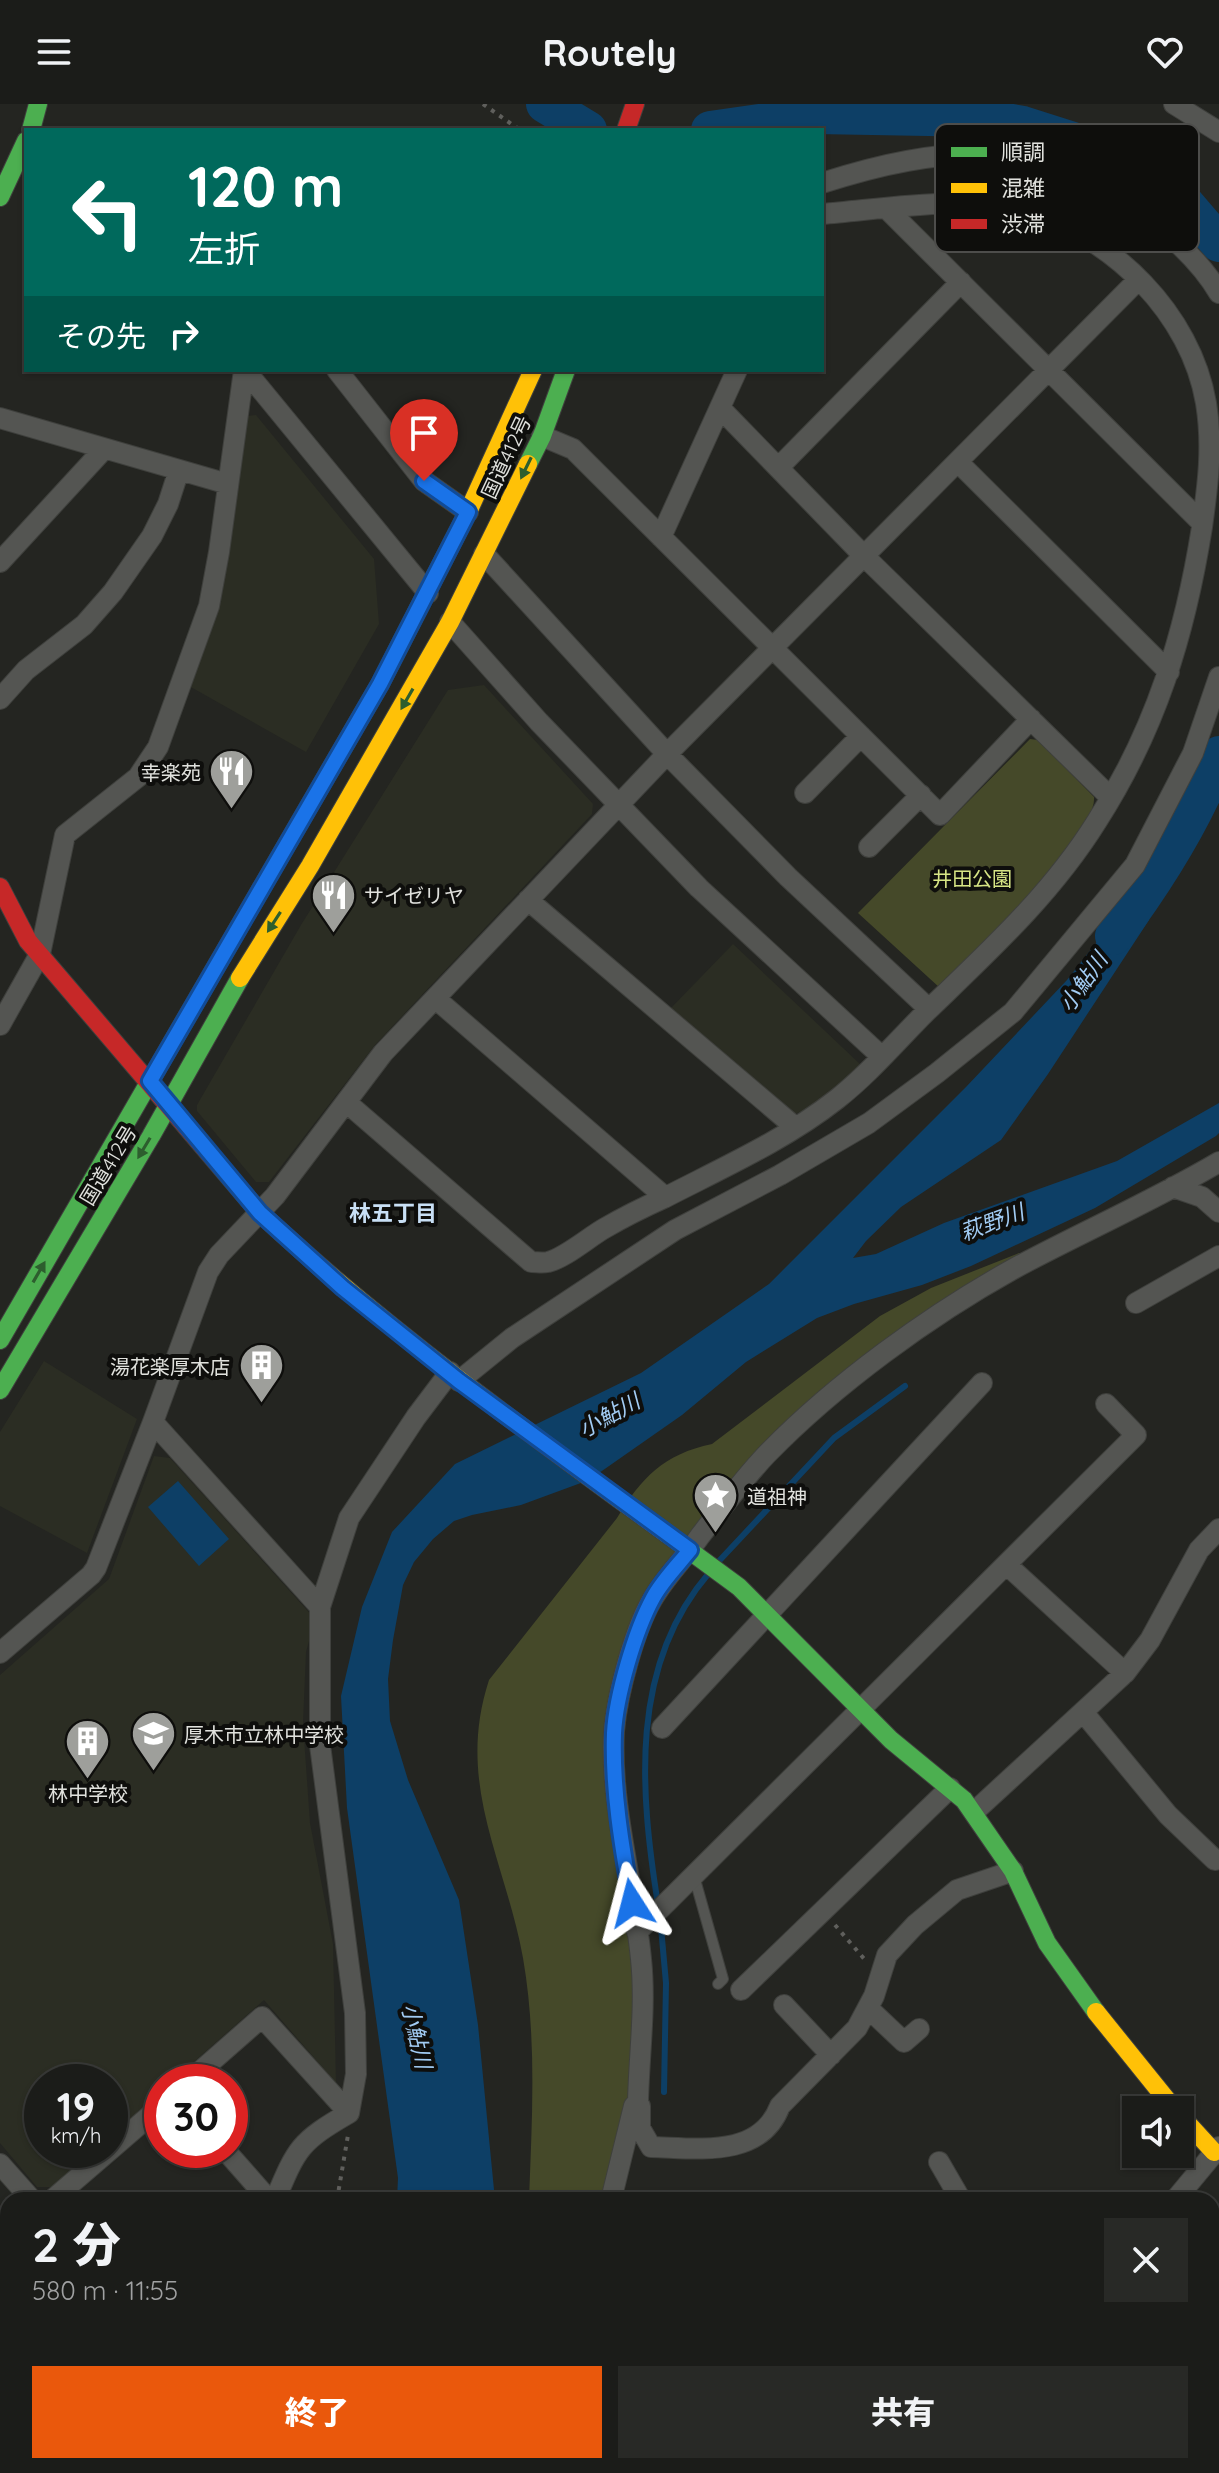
<!DOCTYPE html>
<html lang="ja">
<head>
<meta charset="utf-8">
<style>
  body { margin:0; font-family:Quicksand,"Noto Sans JP",sans-serif; background:#282926; color:#f1f3f6; height:100vh; display:flex; flex-direction:column; font-size:30px; white-space:nowrap }
  * { box-sizing:border-box; margin:0 }
  p { font-size:26px; color:#a0a1a2 }
  .icon { flex:none; width:44px; height:44px; fill:none; stroke:currentColor; stroke-width:2; stroke-linecap:round; stroke-linejoin:round }
  .map { position:relative; flex:1; overflow:hidden }
  .panel { position:absolute; left:0px; top:2088px; width:1220px; height:282px; display:flex; flex-direction:column; background:#1b1c19; border-radius:24px 24px 0 0; box-shadow:0 2px 6px #0004,0 0 0 2px #393a38 }
  .panel>* { flex:none }
  .hud { position:absolute; left:24px; top:24px; width:800px; height:244px; border-radius:0px; box-shadow:0 2px 6px #0004,0 0 0 2px #393a38; background:#00695c; color:#fff; overflow:hidden }
  .tools { position:absolute; left:1122px; top:1992px; display:grid; gap:16px }
  .tools a { display:grid; place-items:center; width:72px; height:72px; border-radius:0px; background:#1b1c19; box-shadow:0 2px 6px #0004,0 0 0 2px #393a38; font-size:40px }
  .speed { position:absolute; left:24px; top:1960px; display:flex; gap:16px; font-size:40px; font-weight:700; text-align:center }
  .speed>* { display:grid; place-content:center; width:104px; height:104px; border-radius:50%; background:#1b1c19; box-shadow:0 2px 6px #0004,0 0 0 2px #393a38; line-height:1 }
  .speed small { font-size:20px; font-weight:400 }
  .speed .limit { border:12px solid #d22; background:#fff; color:#111 }
  .pin { position:absolute; display:grid; place-items:center; width:68px; height:68px; color:#fff; margin:-82px -34px; border-radius:50% 50% 50% 0; rotate:-45deg; box-shadow:0 0 8px #0007 }
  .pin .icon { rotate:45deg }
  .me { position:absolute; width:88px; margin:-44px; rotate:351deg; stroke-linejoin:round; filter:drop-shadow(0 0 6px #0008) }
  .turn { display:flex; align-items:center; gap:28px; height:168px; padding:0 32px; font-size:36px }
  .turn .icon { width:104px; height:104px; stroke-width:2.5 }
  .turn b { display:block; font-size:56px; line-height:68px }
  .then { display:flex; align-items:center; height:76px; padding:0 32px; background:#0003; gap:16px; font-size:30px }
  .round { display:grid; place-items:center; flex:none; width:84px; height:84px; border-radius:0px; background:#282926 }
  .headline { display:flex; align-items:center; justify-content:space-between; height:136px; padding:0 32px }
  h1 { font-size:48px; font-weight:800; line-height:60px }
  .cta { display:flex; gap:16px; margin-top:auto; padding:16px 32px }
  .cta a { flex:1; height:92px; border-radius:0px; background:#ea580c; color:#fff; font-size:32px; font-weight:800; line-height:92px; text-align:center }
  .cta a+a { background:#282926; color:#f1f3f6 }
  header { display:flex; justify-content:space-between; align-items:center; height:104px; padding:0 32px; background:#1b1c19; font-size:36px; font-weight:800 }
  .map>svg:first-child { display:block }
  .built { fill:#2b2d23 }
  .green { fill:#454929 }
  .water { fill:#0d3f66 }
  .lines { fill:none; stroke-linecap:round; stroke-linejoin:round }
  .stream { stroke:#0d3f66; stroke-width:6 }
  .river { stroke:#0d3f66; stroke-width:38 }
  .lane-casing { stroke:#3f403d; stroke-width:12 }
  .street-casing { stroke:#3f403d; stroke-width:22 }
  .fast-casing { stroke:#3f403d; stroke-width:20 }
  .slow-casing { stroke:#3f403d; stroke-width:20 }
  .jam-casing { stroke:#3f403d; stroke-width:20 }
  .path { stroke:#5f5f5c; stroke-width:4; stroke-dasharray:4 6; stroke-linecap:butt }
  .lane { stroke:#545552; stroke-width:10 }
  .street { stroke:#545552; stroke-width:20 }
  .fast { stroke:#4caf50; stroke-width:18 }
  .slow { stroke:#ffc107; stroke-width:18 }
  .jam { stroke:#c62828; stroke-width:18 }
  .oneway { fill:#2d5e2e }
  .route-casing { stroke:#114b97; stroke-width:20 }
  .route { stroke:#1a73e8; stroke-width:14 }
  .labels { text-anchor:middle; dominant-baseline:central; stroke-width:8; stroke-linejoin:round; paint-order:stroke }
  .street-label { font-size:20px; fill:#e0e1dd; stroke:#0e0e0c }
  .poi-label { font-size:20px; fill:#e0e1dd; stroke:#0e0e0c; text-anchor:start }
  .park-label { font-size:20px; fill:#d7e585; stroke:#0e0e0c }
  .water-label { font-size:22px; font-style:italic; fill:#a2ccf4; stroke:#0e0e0c }
  .neighbourhood-label { font-size:22px; font-weight:bold; fill:#c8dff5; stroke:#0e0e0c }
  .key { fill:#0e0e0c; stroke:#4d4d4b; stroke-width:2 }
  .key-label { font-size:22px; fill:#e0e1dd }
</style>
</head>
<body>
<header><svg class="icon" aria-label="menu" viewBox="0 0 24 24"><path d="M4 6h16M4 12h16M4 18h16"/></svg>Routely<svg class="icon" aria-label="heart" viewBox="0 0 24 24"><path d="M12 20l-8-8c-3-5 5-10 8-4 3-6 11-1 8 4z"/></svg></header>
<div class="map">
<svg width="1219" height="2369" viewBox="0 0 1219 2369">
  <rect width="100%" height="100%" fill="#242521"/>
  <!-- built -->
  <path class="built" d="M256,311L374,455L379,520L306,648L189,582L247,312Z
    M484,581L593,700L592,710L375,941L269,1078H256L197,1007V1001L301,821L448,586Z
    M733,840L861,961L836,985L801,1008L793,1010L671,904Z
    M44,1257L137,1315L87,1449L0,1402V1328Z
    M154,1352L170,1354L315,1515L306,1548L303,1619L310,1719L333,1840L336,1979L264,1896L171,1978H162V1986L110,2033V1978H42V2046H95L53,2083H37L0,2039V1571L109,1475Z"/>
  <!-- green -->
  <path class="green" d="M1030,635L1038,636L1094,693C1098,731 970,854 940,884L858,809Z
    M1019,1149L1024,1151L875,1248L645,1495L610,1615L637,1863L632,1992L605,2096H529C532,2014 537,1935 523,1854C505,1755 455,1680 489,1576L617,1414C641,1374 664,1350 712,1340L880,1212L931,1184Z"/>
  <!-- water -->
  <path class="water" d="M1144,792L1148,804L1149,816L1048,970L1001,1036L901,1103L866,1137L853,1154L876,1150L944,1119L1117,1057L1219,999V1029L1216,1032L1095,1104L971,1162L922,1181L854,1200L817,1214L746,1258L682,1311L589,1376L521,1401L472,1411L454,1417L433,1435L414,1458L403,1481L393,1536L388,1575L390,1617L408,1676L459,1796L478,1921L495,2096H397L398,2074L347,1704L341,1592L362,1503L392,1428L455,1360L641,1269L769,1180L966,983L1067,876L1126,801Z
    M178,1377L229,1435L199,1462L148,1403Z
    M319,2362H454L450,2369H315Z"/>
  <g class="lines">
    <!-- stream -->
    <path class="stream" d="M719,1457L834,1334L905,1282
      M658,1801C640,1687 629,1562 709,1469
      M660,1812L666,1879L664,1988
      M310,2096V2094
      M158,2369L163,2362"/>
    <!-- river -->
    <path class="river" d="M545,0L588,26
      M710,26L816,11L984,14L1023,21L1108,48L1138,64L1181,95L1219,139
      M1114,832C1156,776 1194,716 1219,651"/>
    <defs>
      <path id="lane" d="M694,1772L723,1875L718,1880
        M722,2362L728,2369"/>
      <path id="street" d="M1174,0L1219,28
        M822,79C941,41 1038,32 1143,110C1172,132 1201,158 1219,189
        M887,105L1202,419
        M245,266L428,489
        M337,266L424,377L468,408
        M721,305L863,451L1110,693
        M0,314L228,380
        M542,332L573,345L940,711L1031,615
        M958,358L1169,568
        M779,363L961,178
        M661,433L737,266
        M484,450L667,650L788,773L929,905
        M0,458L104,345
        M450,518L539,618L699,784L881,952
        M0,595L26,566L84,521L113,488L152,432L168,400L179,366
        M805,689L861,632
        M869,743L921,691
        M528,796L795,1023
        M436,895L665,1093
        M0,921L40,850L65,731L138,673L158,643L209,502L219,448L244,266
        M346,998L531,1158C537,1158 542,1159 548,1158C565,1154 589,1133 605,1124C624,1113 644,1103 664,1094C722,1064 785,1036 837,995C869,970 897,937 926,908C988,848 1051,791 1097,717C1156,625 1185,530 1202,423C1208,380 1213,342 1206,299C1191,210 1113,133 1028,108C968,90 885,105 822,110
        M1173,1083L1202,1093L1219,1108
        M1136,1199L1219,1152
        M459,1277L512,1234L675,1126L780,1071L869,1019L937,969L1013,908L1135,761L1193,649L1219,573
        M153,1318L320,1503
        M1007,1461L1125,1569
        M0,1549L91,1471L96,1464L153,1318L208,1168L219,1151L275,1092L383,949L667,650L1138,176
        M1083,1608L1168,1711L1215,1756
        M662,1624L982,1279
        M974,1708L1125,1569L1150,1536L1199,1446L1219,1425
        M637,1828L1136,1331L1106,1300
        M741,1886L950,1684
        M784,1901L831,1951
        M868,1904L904,1938L919,1925
        M188,1978L262,1913L349,2009
        M640,2002V2024L651,2043C697,2044 760,2055 780,2002L857,1924L874,1892L887,1851L915,1821L957,1786L1013,1767
        M349,2009L356,1970L355,1909L320,1641V1503L349,1414L416,1313L450,1268
        M110,2046L162,2001
        M225,2046L269,2096
        M939,2058L961,2096
        M0,2060L32,2096
        M52,2096L110,2046
        M275,2096C297,2044 299,2038 349,2009
        M611,2096L634,2002L638,1998C639,1951 646,1902 641,1855C634,1780 610,1704 614,1627C617,1591 635,1521 655,1491C668,1470 686,1452 700,1432C722,1404 743,1375 767,1350C835,1280 930,1211 1015,1164C1082,1128 1153,1097 1219,1058
        M1175,2096L1219,2043
        M0,2213L8,2206
        M1212,2251L1219,2243
        M0,2309L8,2319
        M44,2362L50,2369
        M1152,2362L1159,2369
        M131,2369L135,2362
        M521,2369L524,2362
        M791,2369L795,2362
        M982,2369L989,2362"/>
      <path id="fast" d="M31,26L38,0
        M0,93L26,37
        M528,360L542,332L566,266
        M0,1236L261,785
        M0,1286L151,1032L240,874
        M667,1430L739,1483L891,1636L964,1696L1013,1767L1047,1839L1096,1908"/>
      <path id="slow" d="M261,785L380,580L468,408L533,266
        M240,874L310,762L450,518L528,360
        M282,1129C404,1239 536,1334 667,1430
        M1096,1908L1175,2006
        M1180,2011L1214,2048
        M0,2138L8,2142"/>
      <path id="jam" d="M626,26L635,0
        M0,783L28,837L260,1109L282,1129
        M390,2362L402,2369"/>
    </defs>
    <!-- lane casing -->
    <use href="#lane" class="lane-casing"/>
    <!-- street casing -->
    <use href="#street" class="street-casing"/>
    <!-- fast casing -->
    <use href="#fast" class="fast-casing"/>
    <!-- slow casing -->
    <use href="#slow" class="slow-casing"/>
    <!-- jam casing -->
    <use href="#jam" class="jam-casing"/>
    <!-- path -->
    <path class="path" d="M483,0L520,26
      M835,1821L866,1857
      M337,2096L348,2031
      M181,2369L185,2362"/>
    <!-- lane -->
    <use href="#lane" class="lane"/>
    <!-- street -->
    <use href="#street" class="street"/>
    <!-- fast -->
    <use href="#fast" class="fast"/>
    <!-- slow -->
    <use href="#slow" class="slow"/>
    <!-- jam -->
    <use href="#jam" class="jam"/>
  </g>
  <!-- one-way arrows -->
  <defs><path id="oneway-solid" d="M-6-.8H1V-3.2L6.5 0L1 3.2V.8H-6Z" transform="scale(2)"/></defs>
  <g class="oneway">
    <use href="#oneway-solid" transform="translate(526 364) rotate(116)"/>
    <use href="#oneway-solid" transform="translate(407 595) rotate(120)"/>
    <use href="#oneway-solid" transform="translate(274 818) rotate(123)"/>
    <use href="#oneway-solid" transform="translate(144 1044) rotate(121)"/>
    <use href="#oneway-solid" transform="translate(39 1168) rotate(-60)"/>
  </g>
  <g class="lines">
    <defs>
      <path id="route" d="M424,377L468,408L380,580L150,977L260,1109L343,1184L459,1277L690,1446C678,1461 662,1477 653,1494C635,1527 616,1592 614,1629C612,1685 622,1744 632,1799"/>
    </defs>
    <!-- route casing -->
    <use href="#route" class="route-casing"/>
    <!-- route -->
    <use href="#route" class="route"/>
  </g>
  <!-- icons -->
  <defs>
    <symbol id="restaurant-pin" viewBox="-11 -11 22 30"><path d="M0 17L-7.5 6A9.5 9.5 0 1 1 7.5 6Z" fill="#9e9f9b" stroke="#0e0e0c"/><path d="M-5-6h1v4h1v-4h1v4h1v-4h1v5L-1.5 .5V6h-2V.5L-5-1ZM5-6V6H3V1.5H1.5Q1.5-4 5-6Z" fill="#fff"/></symbol>
    <symbol id="building-pin" viewBox="-11 -11 22 30"><path d="M0 17L-7.5 6A9.5 9.5 0 1 1 7.5 6Z" fill="#9e9f9b" stroke="#0e0e0c"/><path d="M-4-6H4V6H1V3H-1V6H-4ZM-2.5-4.3h1.7v1.8h-1.7ZM.8-4.3h1.7v1.8H.8ZM-2.5-1h1.7V.8h-1.7ZM.8-1h1.7V.8H.8Z" fill="#fff"/></symbol>
    <symbol id="sight-pin" viewBox="-11 -11 22 30"><path d="M0 17L-7.5 6A9.5 9.5 0 1 1 7.5 6Z" fill="#9e9f9b" stroke="#0e0e0c"/><path d="M0-6L1.8-2.2L6-1.7L2.9 1.2L3.7 5.4L0 3.3L-3.7 5.4L-2.9 1.2L-6-1.7L-1.8-2.2Z" fill="#fff"/></symbol>
    <symbol id="school-pin" viewBox="-11 -11 22 30"><path d="M0 17L-7.5 6A9.5 9.5 0 1 1 7.5 6Z" fill="#9e9f9b" stroke="#0e0e0c"/><path d="M0-5L7-2L0 1L-7-2ZM-4 1L0 2.5L4 1V4Q0 6-4 4Z" fill="#fff"/></symbol>
  </defs>
  <g fill-rule="evenodd">
    <use href="#restaurant-pin" x="206" y="642" width="51" height="69"/>
    <use href="#restaurant-pin" x="308" y="766" width="51" height="69"/>
    <use href="#building-pin" x="236" y="1236" width="51" height="69"/>
    <use href="#sight-pin" x="690" y="1366" width="51" height="69"/>
    <use href="#school-pin" x="128" y="1604" width="51" height="69"/>
    <use href="#building-pin" x="62" y="1612" width="51" height="69"/>
  </g>
  <g class="labels">
    <!-- street labels -->
    <g class="street-label">
      <text transform="translate(506 353) rotate(-65)">国道412号</text>
      <text transform="translate(108 1061) rotate(-59)">国道412号</text>
    </g>
    <!-- poi labels -->
    <g class="poi-label">
      <text x="201" y="668" text-anchor="end">幸楽苑</text>
      <text x="364" y="791">サイゼリヤ</text>
      <text x="230" y="1262" text-anchor="end">湯花楽厚木店</text>
      <text x="747" y="1392">道祖神</text>
      <text x="184" y="1630">厚木市立林中学校</text>
      <text x="88" y="1689" text-anchor="middle">林中学校</text>
    </g>
    <!-- park labels -->
    <g class="park-label">
      <text x="972" y="774">井田公園</text>
    </g>
    <!-- water labels -->
    <g class="water-label">
      <text transform="translate(1083 878) rotate(-55)">小鮎川</text>
      <text transform="translate(992 1118) rotate(-20)">萩野川</text>
      <text transform="translate(609 1311) rotate(-29)">小鮎川</text>
      <text transform="translate(417 1932) rotate(77)">小鮎川</text>
    </g>
    <!-- neighbourhood labels -->
    <g class="neighbourhood-label">
      <text x="393" y="1109">林五丁目</text>
    </g>
  </g>
  <!-- legend -->
  <rect x="935" y="20" width="264" height="128" rx="12" class="key"/>
  <rect x="951" y="43" width="36" height="10" fill="#4caf50"/>
  <rect x="951" y="79" width="36" height="10" fill="#ffc107"/>
  <rect x="951" y="115" width="36" height="10" fill="#c62828"/>
  <g class="key-label">
    <text x="1001" y="56">順調</text>
    <text x="1001" y="92">混雑</text>
    <text x="1001" y="128">渋滞</text>
  </g>
</svg>
<div class="tools">
<a><svg class="icon" aria-label="sound" viewBox="0 0 24 24"><path d="M4 9h4l5-4v14l-5-4H4zM17 9q2 3 0 6"/></svg></a>
</div>
<div class="speed"><div>19<small>km/h</small></div><div class="limit">30</div></div>
<div class="pin" style="left:424px;top:377px;background:#d93025"><svg class="icon" aria-label="arrive" viewBox="0 0 24 24"><path d="M6 21V4h12l-3 4 3 4H6"/></svg></div>
<svg class="me" style="left:632px;top:1799px" viewBox="-20 -20 40 40"><path d="M0-17L14 15 0 8-14 15z" fill="#1a73e8" stroke="#fff" stroke-width="4"/></svg>
<div class="hud">
<div class="turn"><svg class="icon" aria-label="left" viewBox="0 0 24 24"><path d="M17 20v-9H6M10 6l-5 5 5 5"/></svg><div><b>120 m</b>左折</div></div>
<div class="then">その先<svg class="icon" aria-label="right" viewBox="0 0 24 24"><path d="M7 20v-9h11M14 6l5 5-5 5"/></svg></div>
</div>
<section class="panel">
<div class="headline"><div><h1>2 分</h1><p>580 m · 11:55</p></div><a class="round"><svg class="icon" aria-label="close" viewBox="0 0 24 24"><path d="M6 6l12 12M18 6L6 18"/></svg></a></div>
<div class="cta"><a>終了</a><a>共有</a></div>
</section>
</div>
</body>
</html>
